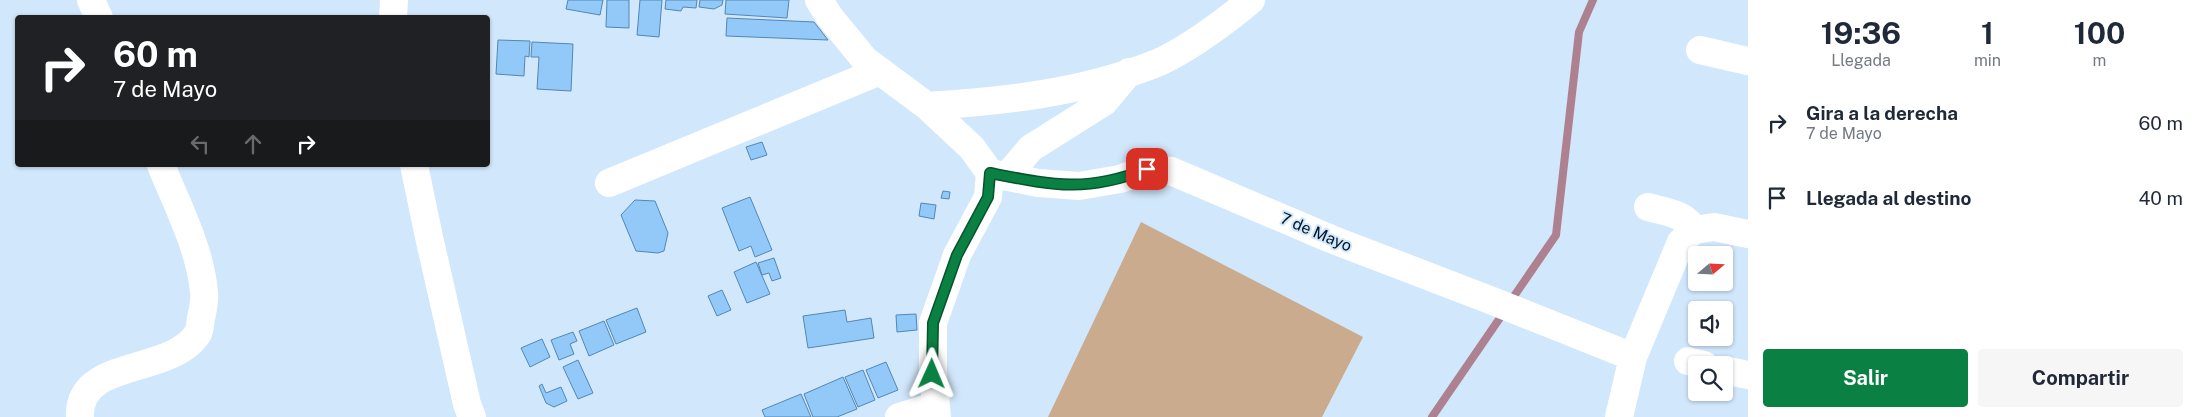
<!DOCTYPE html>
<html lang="es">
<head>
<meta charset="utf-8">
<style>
  body { margin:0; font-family:"Public Sans",sans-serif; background:#f6f6f7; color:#1f2937; height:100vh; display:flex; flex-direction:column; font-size:19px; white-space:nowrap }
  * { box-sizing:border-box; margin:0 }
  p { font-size:16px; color:#747a83 }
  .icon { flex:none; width:28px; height:28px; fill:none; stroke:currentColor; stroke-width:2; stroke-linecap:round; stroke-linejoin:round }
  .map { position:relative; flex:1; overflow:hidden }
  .drawer { display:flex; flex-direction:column; background:#fff; width:450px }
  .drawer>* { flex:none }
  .hud { position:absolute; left:15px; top:15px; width:475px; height:152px; border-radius:5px; box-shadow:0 1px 4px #0004; background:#202124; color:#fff; overflow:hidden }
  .needle { width:32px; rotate:71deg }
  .controls { position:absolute; left:1688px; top:246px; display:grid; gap:10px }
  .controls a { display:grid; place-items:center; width:45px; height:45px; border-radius:5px; background:#fff; box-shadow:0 1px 4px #0004; font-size:25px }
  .pin { position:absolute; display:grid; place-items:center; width:42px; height:42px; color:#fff; margin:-21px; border-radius:10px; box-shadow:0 2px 8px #0006 }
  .me { position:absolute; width:55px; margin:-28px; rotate:1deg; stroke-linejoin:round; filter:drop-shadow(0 0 4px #0008) }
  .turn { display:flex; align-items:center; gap:18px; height:105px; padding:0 15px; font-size:22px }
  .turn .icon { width:65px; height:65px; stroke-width:2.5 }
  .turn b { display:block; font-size:35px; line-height:42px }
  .lanes { display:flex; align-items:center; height:48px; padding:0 15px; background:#0003; justify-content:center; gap:25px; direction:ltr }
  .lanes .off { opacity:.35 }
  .eta { display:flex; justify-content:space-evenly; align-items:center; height:85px; text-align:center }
  .eta b { font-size:30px; font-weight:700; line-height:35px }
  .button { display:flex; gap:10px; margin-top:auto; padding:10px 15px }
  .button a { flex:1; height:58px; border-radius:5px; background:#0b8043; color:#fff; font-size:20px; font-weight:700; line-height:58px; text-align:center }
  .button a+a { background:#f6f6f7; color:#1f2937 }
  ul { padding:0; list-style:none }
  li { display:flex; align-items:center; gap:15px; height:75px; padding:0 15px }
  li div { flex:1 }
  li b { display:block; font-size:19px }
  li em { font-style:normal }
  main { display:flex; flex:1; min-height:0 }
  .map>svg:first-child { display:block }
  .green { fill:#caab8e }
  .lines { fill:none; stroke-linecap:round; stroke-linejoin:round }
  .stream { stroke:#ad8190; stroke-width:8 }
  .building { fill:#92c9f8; stroke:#5287b3 }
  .minor { stroke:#fff; stroke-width:28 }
  .route-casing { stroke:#07532c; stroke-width:12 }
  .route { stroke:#0b8043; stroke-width:9 }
  .labels { text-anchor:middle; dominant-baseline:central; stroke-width:4; stroke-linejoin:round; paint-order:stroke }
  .street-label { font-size:16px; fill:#021728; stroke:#d1e7fb }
</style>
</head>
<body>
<main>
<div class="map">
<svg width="1748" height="417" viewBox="0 0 1748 417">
  <rect width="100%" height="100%" fill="#d1e7fb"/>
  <!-- green -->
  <path class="green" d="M1141,222L1363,337L1322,417H1048Z"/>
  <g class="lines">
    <!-- stream -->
    <path class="stream" d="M1510,302L1556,235L1579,32L1593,0
      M1432,417L1504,312"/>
  </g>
  <!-- building -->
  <path class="building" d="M568,0H603L600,15L566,9Z
    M607,0H629V28L606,27Z
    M640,0H662L659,37L637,35Z
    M666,0H697L696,8L683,7L681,11L665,9Z
    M700,0H723L722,5L714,9L699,7Z
    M726,0H789L787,18L725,14Z
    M727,18L814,22L828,40L726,36Z
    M498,40L530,41L529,57L525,56L524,76L496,74Z
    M532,42L573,44L571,91L537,89L539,57H531Z
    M762,142L767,155L751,160L746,147Z
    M943,191L950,192L949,199L941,198Z
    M750,197L772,250L755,257L751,246L739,251L722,208Z
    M635,200L655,201L668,233L664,251L658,253L636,251L621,215Z
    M921,203L936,205L934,219L919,216Z
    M774,258L781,278L772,281L769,273L762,275L758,263Z
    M756,262L770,294L747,303L734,272Z
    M722,290L731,310L717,316L708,296Z
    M637,308L646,332L616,344L606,320Z
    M845,310L847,322L871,318L874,338L808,348L803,316Z
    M916,314L917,330L897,332L896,315Z
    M604,321L614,345L589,356L579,331Z
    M573,332L577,341L570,344L574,354L559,360L551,340Z
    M542,339L550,357L530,367L521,348Z
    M578,360L593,393L578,399L563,367Z
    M886,362L898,390L878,398L866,370Z
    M863,370L875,400L858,407L845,377Z
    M843,377L857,409L837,417H813L804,394Z
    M542,384L546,393L561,387L567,401L554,407L546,403L539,386Z
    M801,394L811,417H765L762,410Z"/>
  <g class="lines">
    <!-- minor -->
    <path class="minor" d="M91,0L99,18
      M819,0L829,16L865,60L927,106L972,148L990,173L988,197L957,255L933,323V374L937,417
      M393,18L394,0
      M1700,50L1748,61
      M927,106C1004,101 1080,93 1152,65C1180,55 1228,20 1251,0
      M414,165L429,237L467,404L472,417
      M990,173L1038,183L1079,186L1120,179L1147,169L1171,171L1331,239L1490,300L1633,357
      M1007,176L1031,148L1104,102L1129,72
      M609,183L880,71
      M1648,207C1666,212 1685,213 1694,230
      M1688,361L1704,365
      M1724,370L1748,375
      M80,417C77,359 168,375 196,336C200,332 200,324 201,318C203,310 205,300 204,292C200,248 177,205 161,165
      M899,417L934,406
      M1619,417L1633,357L1681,242L1694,230L1714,227L1748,234"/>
  </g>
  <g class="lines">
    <defs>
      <path id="route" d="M932,374L933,323L957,255L988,197L990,173C1052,185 1086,193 1147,169"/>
    </defs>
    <!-- route casing -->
    <use href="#route" class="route-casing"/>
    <!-- route -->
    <use href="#route" class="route"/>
  </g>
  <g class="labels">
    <!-- street labels -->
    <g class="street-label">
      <text transform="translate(1316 232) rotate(23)">7 de Mayo</text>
    </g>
  </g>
</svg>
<div class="controls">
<a><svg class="needle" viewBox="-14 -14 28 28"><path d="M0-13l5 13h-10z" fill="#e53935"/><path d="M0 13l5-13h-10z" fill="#747a83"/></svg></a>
<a><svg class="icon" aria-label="sound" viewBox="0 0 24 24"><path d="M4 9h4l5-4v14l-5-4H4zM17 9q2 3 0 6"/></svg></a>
<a><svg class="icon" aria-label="search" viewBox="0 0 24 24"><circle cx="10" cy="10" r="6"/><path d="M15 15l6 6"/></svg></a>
</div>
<div class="pin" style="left:1147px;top:169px;background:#d93025"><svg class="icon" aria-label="arrive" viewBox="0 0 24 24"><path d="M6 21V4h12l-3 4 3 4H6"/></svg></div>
<svg class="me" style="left:932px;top:374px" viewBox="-20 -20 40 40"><path d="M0-17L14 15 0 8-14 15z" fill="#0b8043" stroke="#fff" stroke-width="4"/></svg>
<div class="hud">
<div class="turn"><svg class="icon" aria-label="right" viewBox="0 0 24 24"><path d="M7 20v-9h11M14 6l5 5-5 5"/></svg><div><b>60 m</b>7 de Mayo</div></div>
<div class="lanes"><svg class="icon off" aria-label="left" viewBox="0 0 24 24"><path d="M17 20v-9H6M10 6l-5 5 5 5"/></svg><svg class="icon off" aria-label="ahead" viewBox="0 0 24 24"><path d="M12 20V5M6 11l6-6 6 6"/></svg><svg class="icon" aria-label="right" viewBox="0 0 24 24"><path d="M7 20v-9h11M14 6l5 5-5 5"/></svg></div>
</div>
</div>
<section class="drawer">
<div class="eta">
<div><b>19:36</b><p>Llegada</p></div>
<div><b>1</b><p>min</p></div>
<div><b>100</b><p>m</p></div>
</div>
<ul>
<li><svg class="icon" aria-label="right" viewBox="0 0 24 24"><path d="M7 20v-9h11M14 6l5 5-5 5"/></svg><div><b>Gira a la derecha</b><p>7 de Mayo</p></div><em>60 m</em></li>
<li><svg class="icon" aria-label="arrive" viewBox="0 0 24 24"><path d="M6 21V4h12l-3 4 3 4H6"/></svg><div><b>Llegada al destino</b></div><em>40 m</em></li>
</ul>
<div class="button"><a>Salir</a><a>Compartir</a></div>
</section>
</main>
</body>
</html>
